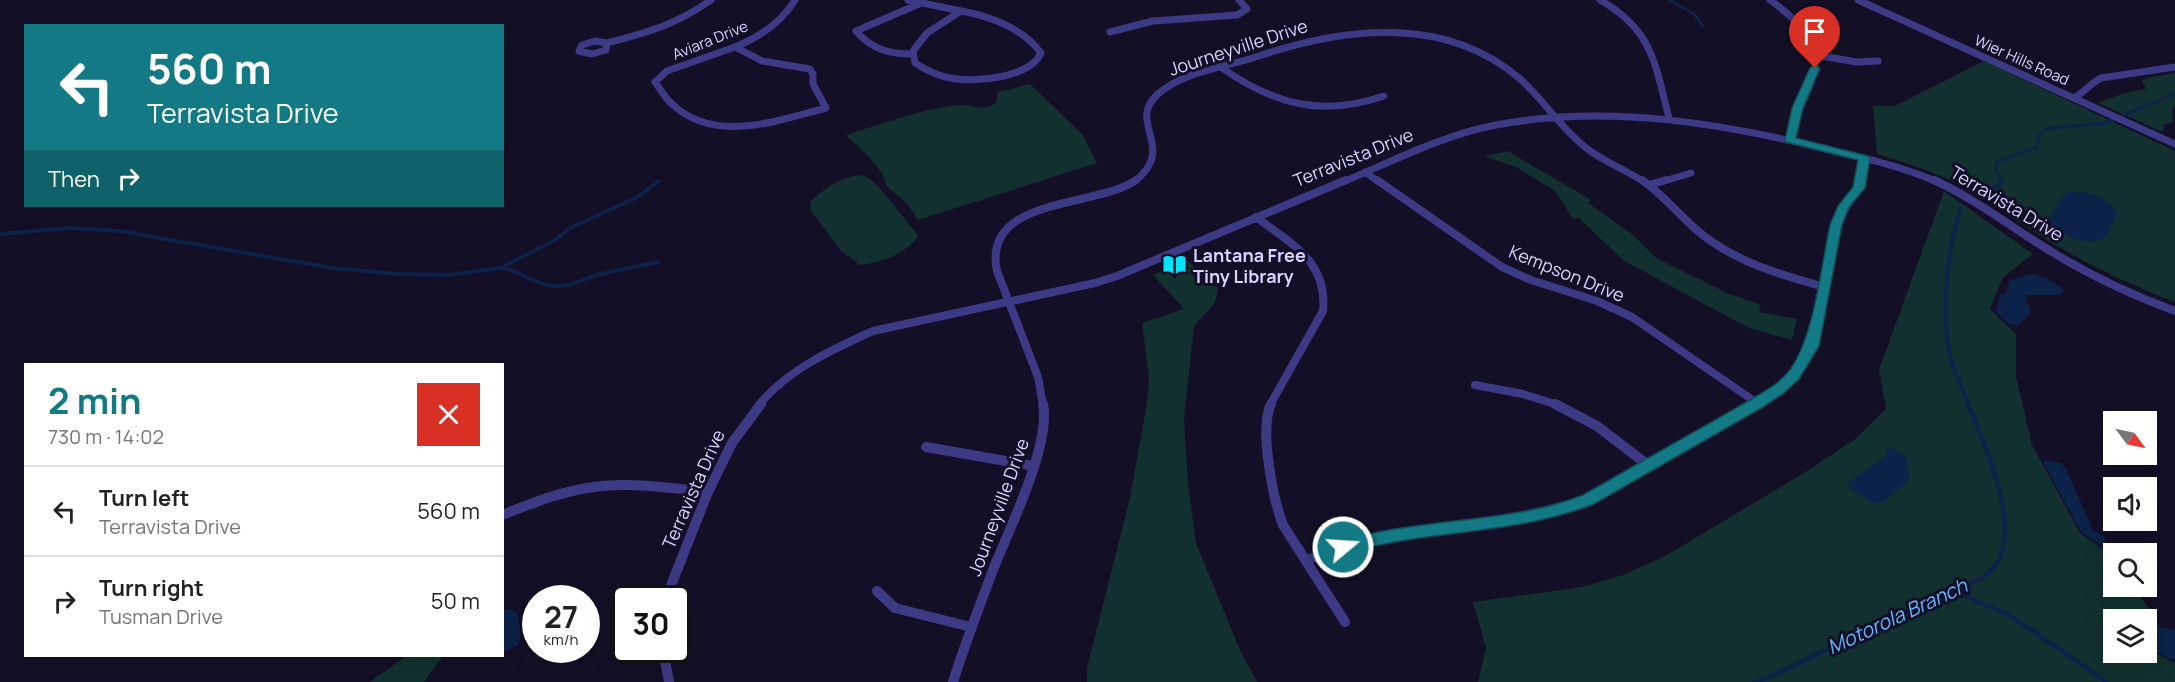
<!DOCTYPE html>
<html lang="en">
<head>
<meta charset="utf-8">
<style>
  body { margin:0; font-family:Manrope,sans-serif; background:#f2f2f2; color:#222; height:100vh; display:flex; flex-direction:column; font-size:22px; white-space:nowrap }
  * { box-sizing:border-box; margin:0 }
  p { font-size:20px; color:#767676 }
  .icon { flex:none; width:33px; height:33px; fill:none; stroke:currentColor; stroke-width:2; stroke-linecap:round; stroke-linejoin:round }
  .map { position:relative; flex:1; overflow:hidden }
  .details { position:absolute; left:24px; top:363px; width:480px; height:294px; display:flex; flex-direction:column; background:#fff; border-radius:0px; box-shadow:0 6px 24px #0002 }
  .details>* { flex:none }
  .banner { position:absolute; left:24px; top:24px; width:480px; height:183px; border-radius:0px; box-shadow:0 6px 24px #0002; background:#137a85; color:#fff; overflow:hidden }
  .needle { width:39px; rotate:123deg }
  .controls { position:absolute; left:2103px; top:411px; display:grid; gap:12px }
  .controls a { display:grid; place-items:center; width:54px; height:54px; border-radius:0px; background:#fff; box-shadow:0 6px 24px #0002; font-size:30px }
  .speed { position:absolute; left:522px; top:585px; display:flex; gap:12px; font-size:30px; font-weight:700; text-align:center }
  .speed>* { display:grid; place-content:center; width:78px; height:78px; border-radius:50%; background:#fff; box-shadow:0 6px 24px #0002; line-height:1 }
  .speed small { font-size:15px; font-weight:400 }
  .speed .limit { border:3px solid #111; border-radius:9px; background:#fff; color:#111 }
  .pin { position:absolute; display:grid; place-items:center; width:51px; height:51px; color:#fff; margin:-62px -26px; border-radius:50% 50% 50% 0; rotate:-45deg; box-shadow:0 0 6px #0007 }
  .pin .icon { rotate:45deg }
  .me { position:absolute; width:66px; margin:-33px; rotate:72deg; stroke-linejoin:round; filter:drop-shadow(0 0 4px #0008) }
  .turn { display:flex; align-items:center; gap:21px; height:126px; padding:0 24px; font-size:27px }
  .turn .icon { width:78px; height:78px; stroke-width:2.5 }
  .turn b { display:block; font-size:42px; line-height:51px }
  .then { display:flex; align-items:center; height:57px; padding:0 24px; background:#0003; gap:12px; font-size:22px }
  .round { display:grid; place-items:center; flex:none; width:63px; height:63px; border-radius:0px; background:#f2f2f2 }
  .head { display:flex; align-items:center; justify-content:space-between; height:102px; padding:0 24px }
  h1 { font-size:36px; font-weight:700; line-height:45px; color:#137a85 }
  ul { padding:0; list-style:none }
  li { display:flex; align-items:center; gap:18px; height:90px; padding:0 24px; border-top:2px solid #e0e0e0 }
  li div { flex:1 }
  li b { display:block; font-size:22px }
  li em { font-style:normal }
  .map>svg:first-child { display:block }
  .green { fill:#12302f }
  .water { fill:#0c2248 }
  .lines { fill:none; stroke-linecap:round; stroke-linejoin:round }
  .stream-far2 { stroke:#0c2248; stroke-width:3 }
  .stream-far1 { stroke:#0c2248; stroke-width:4 }
  .stream { stroke:#0c2248; stroke-width:4.5 }
  .street-far2 { stroke:#3d3a85; stroke-width:7 }
  .street-far1 { stroke:#3d3a85; stroke-width:8 }
  .street { stroke:#3d3a85; stroke-width:10 }
  .route { fill:#137a85; stroke:#0c4f56; stroke-width:1.5 }
  .labels { text-anchor:middle; dominant-baseline:central; stroke-width:6; stroke-linejoin:round; paint-order:stroke }
  .far-street-label { font-size:15px; fill:#d9d4ff; stroke:#130f26 }
  .street-label { font-size:18px; fill:#d9d4ff; stroke:#130f26 }
  .poi-label { font-size:18px; font-weight:bold; fill:#d9d4ff; stroke:#130f26; text-anchor:start }
  .water-label { font-size:20px; font-style:italic; fill:#62b6ff; stroke:#130f26 }
</style>
</head>
<body>
<div class="map">
<svg width="2175" height="682" viewBox="0 0 2175 682">
  <rect width="100%" height="100%" fill="#130f26"/>
  <!-- green -->
  <path class="green" d="M1984,61L2175,151V302C2117,280 2065,253 2014,219L2015,216C1972,186 1927,169 1877,154L1873,106H1895Z
    M2175,73V106L2172,109L2173,122L2164,125L2163,132L2098,103L2124,93L2146,89L2142,81L2147,78Z
    M1030,84L1083,135L1097,163L918,220L906,202L886,186C887,171 857,146 846,135C878,125 928,107 960,105C974,104 983,113 996,103L998,92Z
    M1508,151L1591,200L1588,203L1632,234L1656,258L1727,293L1761,305L1759,312L1797,319L1792,340L1749,328L1624,261L1578,217L1573,219L1556,192L1518,168L1484,156Z
    M859,175C862,176 865,176 868,178C877,181 908,224 918,235C910,253 878,263 860,265L840,250L810,209L811,201C823,189 842,177 859,175Z
    M1944,191L2033,254L2003,277L1990,309L2016,334V376L2032,445L2080,533L2107,552L2113,560L2114,586L2133,587L2153,614L2147,639L2146,620H2114V652H2146L2147,649L2175,663V682H1478L1486,648L1473,602L1582,587L1623,575L1667,555L1796,478L1854,440L1886,409L1879,370Z
    M1187,260L1218,288L1215,303L1194,326L1184,419L1188,484L1196,543L1239,648L1257,682H1087V668L1130,497L1147,403L1149,378L1142,323L1184,309L1153,275Z
    M406,656H443L424,682H370Z"/>
  <!-- water -->
  <path class="water" d="M2070,191C2084,190 2106,198 2115,208L2117,214L2106,237C2086,248 2067,237 2050,225C2048,215 2061,196 2070,191Z
    M2032,274C2043,276 2058,283 2065,292L2058,295H2025L2031,312L2018,326L2008,323L1996,312L2000,294H2005L2010,280Z
    M1890,447L1907,458L1909,480L1883,502L1873,503L1849,488L1847,483L1886,456L1887,449Z
    M2046,460L2061,463L2066,469L2093,530L2105,538L2104,547L2081,532L2043,462Z
    M508,609L516,611C520,621 522,636 518,646L503,651V610Z
    M2158,626L2175,630V659H2169L2149,647Z"/>
  <g class="lines">
    <!-- stream-far2 -->
    <path class="stream-far2" d="M1670,0L1694,14L1703,26
      M2001,182L1996,170V162L2037,147L2039,135L2045,129L2105,123L2175,94"/>
    <!-- stream-far1 -->
    <path class="stream-far1" d="M1985,193L2000,185L2002,180
      M1961,208C1948,247 1942,304 1948,345C1951,365 1961,386 1969,405
      M0,234L70,228L119,231L332,268L398,274L448,275L501,268L555,240L570,228L638,197L658,181
      M502,268C522,271 529,282 549,285C566,289 578,281 594,276C615,270 637,267 658,262"/>
    <!-- stream -->
    <path class="stream" d="M1956,592L2011,616L2107,682
      M1754,682C1798,668 1836,642 1878,624C1910,610 1943,599 1974,582C1980,578 1988,575 1993,569C2025,532 1984,442 1968,404"/>
    <!-- street-far2 -->
    <path class="street-far2" d="M908,0L961,11
      M1600,0C1653,30 1655,64 1669,118
      M1770,0C1798,20 1826,46 1811,83C1803,103 1793,119 1790,140
      M1858,0L2175,144
      M961,11C990,16 1024,29 1041,53C1030,78 974,83 950,78C937,76 926,70 915,63L913,51L927,33Z
      M1110,32L1153,21L1237,15L1247,9L1239,0
      M595,41L607,43L606,50L592,54L579,51L582,45Z
      M607,43C648,32 676,25 711,0
      M735,47L762,61L810,69L813,74V84L826,108C777,121 714,144 672,104C665,98 660,89 655,82L667,71Z
      M735,47C760,37 781,23 795,0
      M912,54C889,54 871,49 856,31L919,4
      M1815,55L1857,62L1878,61
      M1222,68C1275,105 1322,117 1384,96
      M2074,98C2085,92 2091,83 2101,78L2175,67
      M1365,172L1379,182
      M1134,182C1179,147 1125,123 1158,94C1184,71 1227,67 1259,56C1344,27 1445,15 1519,78C1543,99 1560,127 1585,147C1603,162 1625,169 1644,182
      M1343,182C1393,161 1443,135 1496,125C1609,104 1723,123 1833,151C1868,159 1904,167 1937,182
      M1661,182L1691,173
      M1860,182L1864,158"/>
    <!-- street-far1 -->
    <path class="street-far1" d="M1377,180L1502,267L1531,280L1597,301L1632,317L1757,403
      M1642,180C1665,196 1682,219 1704,236C1739,263 1782,275 1824,287
      M1934,180C1973,198 2007,224 2044,247C2085,273 2129,294 2175,311
      M1649,185L1666,180
      M1256,217C1291,244 1328,261 1323,311L1270,405
      M1475,385L1523,394L1558,405
      M759,405C787,370 833,349 873,331L1095,283L1117,276L1346,180
      M1043,405L1038,377L997,271C981,196 1098,208 1136,180
      M1750,405C1759,400 1770,396 1778,389C1830,351 1818,279 1837,224C1842,208 1858,195 1860,180"/>
    <!-- street -->
    <path class="street" d="M1271,404C1259,429 1273,499 1283,525L1345,622
      M1555,404L1597,426L1648,465
      M926,447L1034,466
      M502,515C530,504 557,493 587,488C627,481 668,488 708,492
      M1307,560C1331,551 1356,541 1381,536C1451,523 1520,523 1588,499L1753,404
      M877,591L895,608L971,627
      M666,598L708,492L732,443L761,404
      M663,650L669,682
      M953,682C965,644 979,607 993,570C1009,529 1051,446 1043,404"/>
  </g>
  <!-- route -->
  <path class="route" d="M1815,64L1820,68L1803,108L1796,138L1868,156L1870,158L1865,188L1849,207L1842,225L1819,346L1799,379L1784,393L1763,407L1594,504C1513,536 1425,529 1343,554L1337,552L1335,547L1337,543C1417,516 1504,526 1583,495L1752,399C1765,391 1780,383 1789,371C1814,339 1821,266 1830,225L1838,206L1853,187L1858,160L1786,142L1785,140L1792,108L1810,68Z"/>
  <!-- icons -->
  <defs>
    <symbol id="library-bare" viewBox="-9 -9 18 18"><path d="M-6-4Q-3-5.5-.7-3.5V5Q-3 3-6 4ZM6-4Q3-5.5 .7-3.5V5Q3 3 6 4Z" fill="#00e5ff" stroke="#130f26" stroke-width="2.5" paint-order="stroke"/></symbol>
  </defs>
  <g fill-rule="evenodd">
    <use href="#library-bare" x="1158" y="248" width="33" height="33"/>
  </g>
  <g class="labels">
    <!-- far-street labels -->
    <g class="far-street-label">
      <text transform="translate(710 40) rotate(-22)">Aviara Drive</text>
      <text transform="translate(2022 60) rotate(24)">Wier Hills Road</text>
    </g>
    <!-- street labels -->
    <g class="street-label">
      <text transform="translate(1238 47) rotate(-18)">Journeyville Drive</text>
      <text transform="translate(1353 157) rotate(-22)">Terravista Drive</text>
      <text transform="translate(2007 203) rotate(31)">Terravista Drive</text>
      <text transform="translate(1567 273) rotate(22)">Kempson Drive</text>
      <text transform="translate(693 489) rotate(-66)">Terravista Drive</text>
      <text transform="translate(998 507) rotate(-70)">Journeyville Drive</text>
    </g>
    <!-- poi labels -->
    <g class="poi-label">
      <text x="1193" y="255">Lantana Free<tspan x="1193" dy="21">Tiny Library</tspan></text>
    </g>
    <!-- water labels -->
    <g class="water-label">
      <text transform="translate(1897 616) rotate(-25)">Motorola Branch</text>
    </g>
  </g>
</svg>
<div class="controls">
<a><svg class="needle" viewBox="-14 -14 28 28"><path d="M0-13l5 13h-10z" fill="#e53935"/><path d="M0 13l5-13h-10z" fill="#767676"/></svg></a>
<a><svg class="icon" aria-label="sound" viewBox="0 0 24 24"><path d="M4 9h4l5-4v14l-5-4H4zM17 9q2 3 0 6"/></svg></a>
<a><svg class="icon" aria-label="search" viewBox="0 0 24 24"><circle cx="10" cy="10" r="6"/><path d="M15 15l6 6"/></svg></a>
<a><svg class="icon" aria-label="layers" viewBox="0 0 24 24"><path d="M12 4l9 5-9 5-9-5zM3 14l9 5 9-5"/></svg></a>
</div>
<div class="speed"><div>27<small>km/h</small></div><div class="limit">30</div></div>
<div class="pin" style="left:1815px;top:68px;background:#d93025"><svg class="icon" aria-label="arrive" viewBox="0 0 24 24"><path d="M6 21V4h12l-3 4 3 4H6"/></svg></div>
<svg class="me" style="left:1343px;top:547px" viewBox="-20 -20 40 40"><circle r="17" fill="#137a85" stroke="#fff" stroke-width="3"/><path d="M0-11L8 9 0 5-8 9z" fill="#fff"/></svg>
<div class="banner">
<div class="turn"><svg class="icon" aria-label="left" viewBox="0 0 24 24"><path d="M17 20v-9H6M10 6l-5 5 5 5"/></svg><div><b>560 m</b>Terravista Drive</div></div>
<div class="then">Then<svg class="icon" aria-label="right" viewBox="0 0 24 24"><path d="M7 20v-9h11M14 6l5 5-5 5"/></svg></div>
</div>
<section class="details">
<div class="head"><div><h1>2 min</h1><p>730 m · 14:02</p></div><a class="round" style="background:#d93025;color:#fff"><svg class="icon" aria-label="close" viewBox="0 0 24 24"><path d="M6 6l12 12M18 6L6 18"/></svg></a></div>
<ul>
<li><svg class="icon" aria-label="left" viewBox="0 0 24 24"><path d="M17 20v-9H6M10 6l-5 5 5 5"/></svg><div><b>Turn left</b><p>Terravista Drive</p></div><em>560 m</em></li>
<li><svg class="icon" aria-label="right" viewBox="0 0 24 24"><path d="M7 20v-9h11M14 6l5 5-5 5"/></svg><div><b>Turn right</b><p>Tusman Drive</p></div><em>50 m</em></li>
</ul>
</section>
</div>
</body>
</html>
